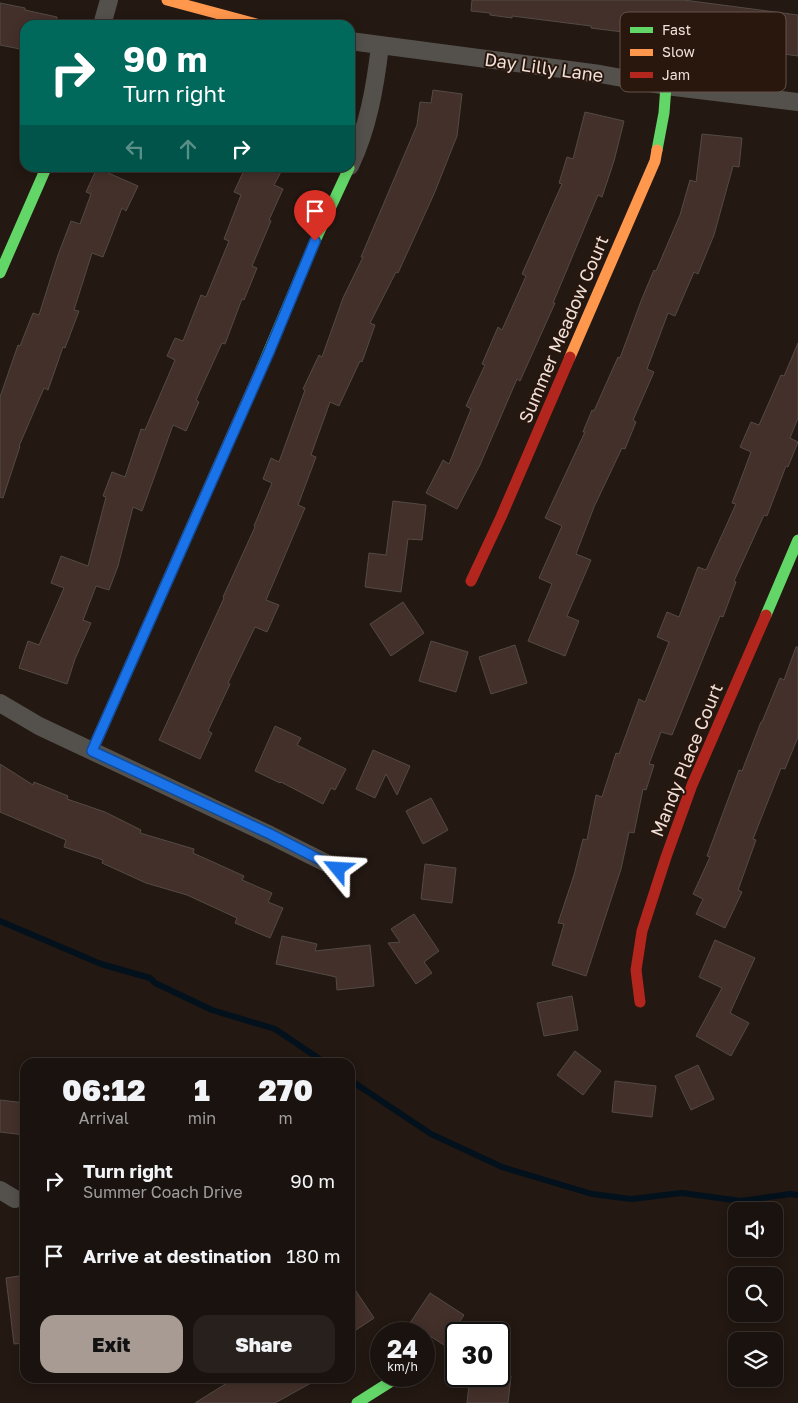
<!DOCTYPE html>
<html lang="en">
<head>
<meta charset="utf-8">
<style>
  body { margin:0; font-family:"Golos Text",sans-serif; background:#27201c; color:#f1f3f6; height:100vh; display:flex; flex-direction:column; font-size:19px; white-space:nowrap }
  * { box-sizing:border-box; margin:0 }
  p { font-size:16px; color:#9f9e9e }
  .icon { flex:none; width:28px; height:28px; fill:none; stroke:currentColor; stroke-width:2; stroke-linecap:round; stroke-linejoin:round }
  .map { position:relative; flex:1; overflow:hidden }
  .panel { position:absolute; left:20px; top:1058px; width:335px; height:325px; display:flex; flex-direction:column; background:#1a120e; border-radius:15px; box-shadow:0 2px 12px #0003,0 0 0 1px #38322e }
  .panel>* { flex:none }
  .banner { position:absolute; left:20px; top:20px; width:335px; height:152px; border-radius:15px; box-shadow:0 2px 12px #0003,0 0 0 1px #38322e; background:#00695c; color:#fff; overflow:hidden }
  .buttons { position:absolute; left:728px; top:1202px; display:grid; gap:10px }
  .buttons a { display:grid; place-items:center; width:55px; height:55px; border-radius:10px; background:#1a120e; box-shadow:0 2px 12px #0003,0 0 0 1px #38322e; font-size:25px }
  .speed { position:absolute; left:370px; top:1322px; display:flex; gap:10px; font-size:25px; font-weight:700; text-align:center }
  .speed>* { display:grid; place-content:center; width:65px; height:65px; border-radius:50%; background:#1a120e; box-shadow:0 2px 12px #0003,0 0 0 1px #38322e; line-height:1 }
  .speed small { font-size:12px; font-weight:400 }
  .speed .limit { border:2px solid #111; border-radius:8px; background:#fff; color:#111 }
  .pin { position:absolute; display:grid; place-items:center; width:42px; height:42px; color:#fff; margin:-51px -21px; border-radius:50% 50% 50% 0; rotate:-45deg; box-shadow:0 0 5px #0007 }
  .pin .icon { rotate:45deg }
  .me { position:absolute; width:55px; margin:-28px; rotate:297deg; stroke-linejoin:round; filter:drop-shadow(0 0 4px #0008) }
  .turn { display:flex; align-items:center; gap:18px; height:105px; padding:0 20px; font-size:22px }
  .turn .icon { width:65px; height:65px; stroke-width:2.5 }
  .turn b { display:block; font-size:35px; line-height:42px }
  .lanes { display:flex; align-items:center; height:48px; padding:0 20px; background:#0003; justify-content:center; gap:25px; direction:ltr }
  .lanes .off { opacity:.35 }
  .eta { display:flex; justify-content:space-evenly; align-items:center; height:85px; text-align:center }
  .eta b { font-size:30px; font-weight:800; line-height:35px }
  .action { display:flex; gap:10px; margin-top:auto; padding:10px 20px }
  .action a { flex:1; height:58px; border-radius:15px; background:#a89b94; color:#111; font-size:20px; font-weight:800; line-height:58px; text-align:center }
  .action a+a { background:#27201c; color:#f1f3f6 }
  ul { padding:0; list-style:none }
  li { display:flex; align-items:center; gap:15px; height:75px; padding:0 20px }
  li div { flex:1 }
  li b { display:block; font-size:19px }
  li em { font-style:normal }
  .map>svg:first-child { display:block }
  .lines { fill:none; stroke-linecap:round; stroke-linejoin:round }
  .stream { stroke:#03111d; stroke-width:6 }
  .building { fill:#44302a; stroke:#534a46 }
  .street { stroke:#54514d; stroke-width:18 }
  .fast { stroke:#63d668; stroke-width:11 }
  .slow { stroke:#ff974d; stroke-width:11 }
  .jam { stroke:#b3261e; stroke-width:11 }
  .route-casing { stroke:#114b97; stroke-width:12 }
  .route { stroke:#1a73e8; stroke-width:9 }
  .labels { text-anchor:middle; dominant-baseline:central; stroke-width:4; stroke-linejoin:round; paint-order:stroke }
  .street-label { font-size:18px; fill:#efe1da; stroke:#29160c }
  .key { fill:#29160c; stroke:#64534a; stroke-width:1 }
  .key-label { font-size:14px; fill:#efe1da }
</style>
</head>
<body>
<div class="map">
<svg width="798" height="1403" viewBox="0 0 798 1403">
  <rect width="100%" height="100%" fill="#231812"/>
  <g class="lines">
    <!-- stream -->
    <path class="stream" d="M0,921L101,964L150,978L155,983L212,1010L275,1029L324,1062
      M350,1080L431,1134L502,1167L592,1194L631,1199L682,1193L741,1201L790,1194L798,1195"/>
  </g>
  <!-- building -->
  <path class="building" d="M472,0H684L798,15V56L734,47V46L591,28V26L512,16V18L490,15V13L471,11Z
    M0,3L25,8V10L57,17V25H25V50L0,45Z
    M433,90L462,94L457,136L434,194L398,273L396,272L370,323L375,325L362,362L360,361L339,406L330,402L311,455L316,457L298,505L305,508L266,600L279,605L267,632L255,627L228,683L230,684L208,731L212,733L200,759L159,740L224,598L223,597L255,527L254,526L272,483L263,479L271,458L279,462L305,390L303,389L319,355L322,357L343,298L363,257H361L417,125L420,102L431,103Z
    M585,112L624,121L614,161L602,197L598,195L553,303H555L520,381L517,379L480,465L457,509L426,493L443,460L449,464L471,409L466,406L485,365L482,364L498,327L502,330L526,276L522,274L562,184L559,183L567,157L573,159Z
    M702,134L742,138L739,167L733,166L714,235L698,274L694,272L675,316L668,313L647,369L654,372L633,420L636,422L625,449L622,448L594,507L576,554L591,560L567,616L579,621L565,656L528,641L552,584L539,578L562,526L545,518L585,432H583L592,410L594,411L618,357L620,358L641,301L654,270L656,271L680,215L690,180L696,182Z
    M97,168L138,186L126,211L122,208L103,257L92,253L74,310L79,311L65,348L63,347L48,390L44,388L19,446H20L3,498L0,497V397L18,345L20,346L33,313L39,315L58,255L71,221L80,224L91,194L86,192Z
    M245,168H283L274,185L283,189L269,220L271,221L252,266L257,268L244,300L242,299L225,344L222,343L196,400L199,402L186,431L173,425L142,511L133,507L118,566L109,590L96,586L83,620L91,623L75,659L67,684L19,668L28,641L39,645L64,588L51,583L61,556L88,566L106,497L103,496L112,472L125,477L141,429L145,430L175,360L167,356L175,338L183,341L201,295L206,297L229,241L224,239L241,195L234,192Z
    M798,343V418L790,438L798,442L788,467L786,466L767,516L764,515L734,581L736,582L723,617L720,616L672,735L661,732L649,764L654,765L646,790L643,789L634,833L629,832L621,869L586,976L552,965L564,924L558,923L574,875L583,839L587,840L596,795L602,797L616,753L619,754L639,699L645,702L669,642L657,637L667,612L679,617L698,567L706,570L736,504L732,503L751,452L740,447L751,422L759,425L781,375L784,376Z
    M393,501L426,505L422,540L408,539L401,592L365,587L369,553L386,555Z
    M403,602L424,633L391,656L370,624Z
    M431,641L468,652L456,692L419,681Z
    M515,645L527,683L491,694L479,657Z
    M796,647H798V737L785,769L781,768L753,839L756,840L738,890L742,892L725,928L696,914L703,899L693,894L710,857L707,856L739,770L742,771L761,722H762L780,678L784,680Z
    M275,726L301,738L297,745L346,769L335,790L331,788L323,804L281,782L280,783L255,771Z
    M373,750L410,766L397,795L386,774L375,798L356,789Z
    M0,764L33,785L34,782L68,796L67,799L105,812L141,830L140,833L194,849L193,853L244,876L242,880L272,893L268,902L283,908L270,938L235,923L237,918L187,895L146,883L102,863L103,860L64,847L66,840L0,812Z
    M431,798L448,830L423,844L406,811Z
    M425,864L456,868L452,903L421,899Z
    M414,914L439,951L424,962L432,973L416,984L388,943L400,942L391,929Z
    M282,936L317,944L315,951L370,945L374,986L337,990L336,977L276,964Z
    M715,940L755,958L730,1013L749,1023L731,1056L696,1036L722,988L699,977Z
    M572,996L578,1030L544,1036L537,1003Z
    M575,1051L601,1071L583,1095L557,1075Z
    M698,1065L714,1099L691,1110L675,1076Z
    M615,1081L656,1086L652,1117L612,1112Z
    M0,1100L25,1103V1135L0,1132Z
    M25,1275V1343L14,1344L6,1278Z
    M350,1282L374,1318L350,1334Z
    M430,1293L464,1315L444,1345L410,1323Z
    M470,1376H511L508,1403H467Z
    M235,1378H320L275,1403H195Z"/>
  <g class="lines">
    <!-- street -->
    <path class="street" d="M102,25L109,0
      M350,41L600,74L666,86L798,102
      M350,166C368,128 375,88 380,46
      M0,703L39,726L270,835L338,869
      M0,1190L15,1199"/>
    <!-- fast -->
    <path class="fast" d="M657,150L664,113L666,86
      M0,273L46,168
      M262,367L315,241L349,168
      M766,615L798,540
      M357,1403L398,1377"/>
    <!-- slow -->
    <path class="slow" d="M167,0L260,25
      M570,357L655,161L657,150
      M92,751L262,367"/>
    <!-- jam -->
    <path class="jam" d="M471,581L501,517L570,357
      M640,1002L636,970L642,931L666,857L692,785L766,615"/>
  </g>
  <g class="lines">
    <defs>
      <path id="route" d="M315,241L269,352L92,751L270,834L338,869"/>
    </defs>
    <!-- route casing -->
    <use href="#route" class="route-casing"/>
    <!-- route -->
    <use href="#route" class="route"/>
  </g>
  <g class="labels">
    <!-- street labels -->
    <g class="street-label">
      <text transform="translate(544 67) rotate(8)">Day Lilly Lane</text>
      <text transform="translate(563 329) rotate(-67)">Summer Meadow Court</text>
      <text transform="translate(686 760) rotate(-68)">Mandy Place Court</text>
    </g>
  </g>
  <!-- legend -->
  <rect x="620" y="12" width="166" height="80" rx="8" class="key"/>
  <rect x="630" y="27" width="23" height="6" fill="#63d668"/>
  <rect x="630" y="49" width="23" height="7" fill="#ff974d"/>
  <rect x="630" y="72" width="23" height="6" fill="#b3261e"/>
  <g class="key-label">
    <text x="662" y="35">Fast</text>
    <text x="662" y="57">Slow</text>
    <text x="662" y="80">Jam</text>
  </g>
</svg>
<div class="buttons">
<a><svg class="icon" aria-label="sound" viewBox="0 0 24 24"><path d="M4 9h4l5-4v14l-5-4H4zM17 9q2 3 0 6"/></svg></a>
<a><svg class="icon" aria-label="search" viewBox="0 0 24 24"><circle cx="10" cy="10" r="6"/><path d="M15 15l6 6"/></svg></a>
<a><svg class="icon" aria-label="layers" viewBox="0 0 24 24"><path d="M12 4l9 5-9 5-9-5zM3 14l9 5 9-5"/></svg></a>
</div>
<div class="speed"><div>24<small>km/h</small></div><div class="limit">30</div></div>
<div class="pin" style="left:315px;top:241px;background:#d93025"><svg class="icon" aria-label="arrive" viewBox="0 0 24 24"><path d="M6 21V4h12l-3 4 3 4H6"/></svg></div>
<svg class="me" style="left:338px;top:869px" viewBox="-20 -20 40 40"><path d="M0-17L14 15 0 8-14 15z" fill="#1a73e8" stroke="#fff" stroke-width="4"/></svg>
<div class="banner">
<div class="turn"><svg class="icon" aria-label="right" viewBox="0 0 24 24"><path d="M7 20v-9h11M14 6l5 5-5 5"/></svg><div><b>90 m</b>Turn right</div></div>
<div class="lanes"><svg class="icon off" aria-label="left" viewBox="0 0 24 24"><path d="M17 20v-9H6M10 6l-5 5 5 5"/></svg><svg class="icon off" aria-label="ahead" viewBox="0 0 24 24"><path d="M12 20V5M6 11l6-6 6 6"/></svg><svg class="icon" aria-label="right" viewBox="0 0 24 24"><path d="M7 20v-9h11M14 6l5 5-5 5"/></svg></div>
</div>
<section class="panel">
<div class="eta">
<div><b>06:12</b><p>Arrival</p></div>
<div><b>1</b><p>min</p></div>
<div><b>270</b><p>m</p></div>
</div>
<ul>
<li><svg class="icon" aria-label="right" viewBox="0 0 24 24"><path d="M7 20v-9h11M14 6l5 5-5 5"/></svg><div><b>Turn right</b><p>Summer Coach Drive</p></div><em>90 m</em></li>
<li><svg class="icon" aria-label="arrive" viewBox="0 0 24 24"><path d="M6 21V4h12l-3 4 3 4H6"/></svg><div><b>Arrive at destination</b></div><em>180 m</em></li>
</ul>
<div class="action"><a>Exit</a><a>Share</a></div>
</section>
</div>
</body>
</html>
